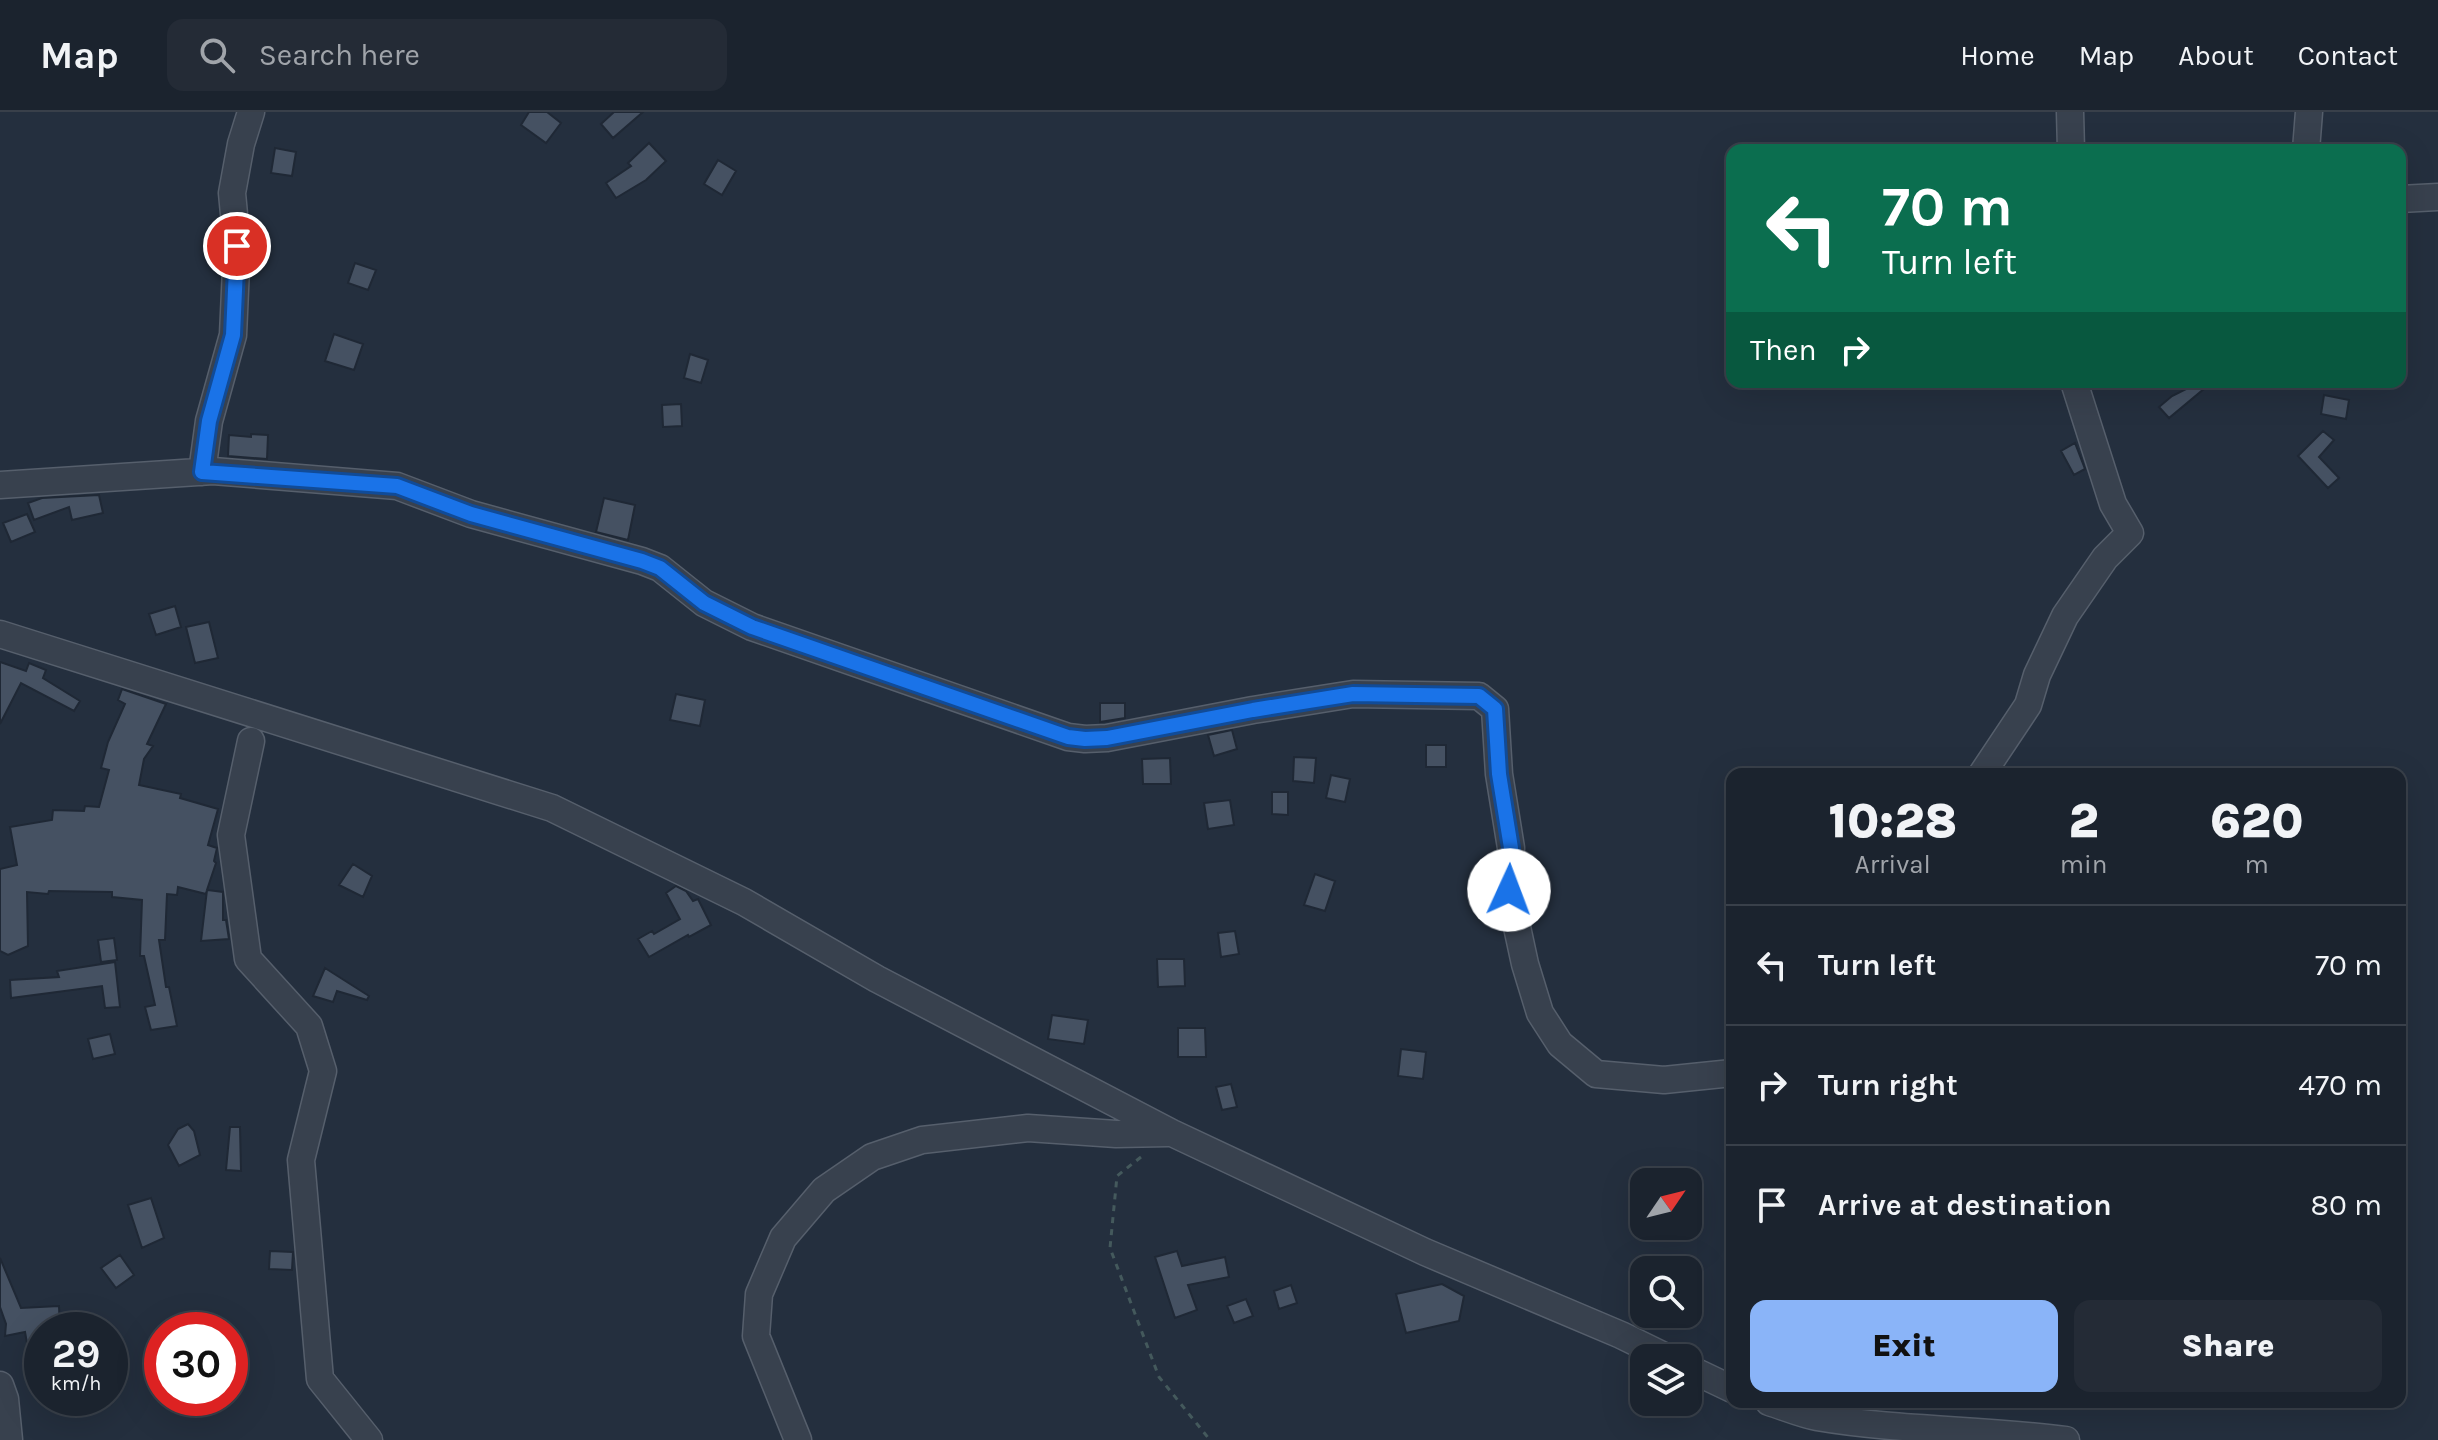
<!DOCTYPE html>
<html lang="en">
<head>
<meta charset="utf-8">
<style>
  body { margin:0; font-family:Karla,sans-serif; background:#242b36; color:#f1f3f6; height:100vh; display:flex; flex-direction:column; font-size:30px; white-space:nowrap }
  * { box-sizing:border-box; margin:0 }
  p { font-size:26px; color:#a0a4aa }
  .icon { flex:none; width:44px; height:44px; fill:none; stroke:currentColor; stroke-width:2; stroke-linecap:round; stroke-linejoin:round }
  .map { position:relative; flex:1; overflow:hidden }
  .drawer { position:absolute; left:1726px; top:656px; width:680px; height:640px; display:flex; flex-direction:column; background:#1b232e; border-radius:16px; box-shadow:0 8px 32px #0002,0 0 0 2px #39404a }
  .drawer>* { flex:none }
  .top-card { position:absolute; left:1726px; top:32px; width:680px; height:244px; border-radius:16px; box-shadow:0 8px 32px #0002,0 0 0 2px #39404a; background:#0b6e4f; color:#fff; overflow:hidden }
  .needle { width:52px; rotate:55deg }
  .fabs { position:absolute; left:1630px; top:1056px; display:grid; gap:16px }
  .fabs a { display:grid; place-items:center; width:72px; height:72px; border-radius:16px; background:#1b232e; box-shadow:0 8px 32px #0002,0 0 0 2px #39404a; font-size:40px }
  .speed { position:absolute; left:24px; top:1200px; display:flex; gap:16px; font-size:40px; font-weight:700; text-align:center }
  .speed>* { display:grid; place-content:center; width:104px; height:104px; border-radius:50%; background:#1b232e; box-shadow:0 8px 32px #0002,0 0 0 2px #39404a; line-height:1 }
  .speed small { font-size:20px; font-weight:400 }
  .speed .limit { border:12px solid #d22; background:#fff; color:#111 }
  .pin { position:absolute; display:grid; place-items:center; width:68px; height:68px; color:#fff; margin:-34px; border:4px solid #fff; border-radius:50%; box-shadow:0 2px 8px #0007 }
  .me { position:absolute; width:88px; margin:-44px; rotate:2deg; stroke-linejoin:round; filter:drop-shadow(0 0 6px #0008) }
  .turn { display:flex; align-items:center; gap:28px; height:168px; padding:0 24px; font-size:36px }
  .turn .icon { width:104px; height:104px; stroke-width:2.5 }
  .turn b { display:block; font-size:56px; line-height:68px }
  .then { display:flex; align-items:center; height:76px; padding:0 24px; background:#0003; gap:16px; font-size:30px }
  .eta { display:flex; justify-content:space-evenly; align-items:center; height:136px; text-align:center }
  .eta b { font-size:48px; font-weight:800; line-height:56px }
  .primary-button { display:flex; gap:16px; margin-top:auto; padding:16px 24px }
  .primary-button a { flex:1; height:92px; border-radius:16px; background:#8ab4f8; color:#111; font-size:32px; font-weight:800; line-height:92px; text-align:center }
  .primary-button a+a { background:#242b36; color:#f1f3f6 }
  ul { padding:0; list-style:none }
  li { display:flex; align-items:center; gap:24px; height:120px; padding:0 24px; border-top:2px solid #39404a }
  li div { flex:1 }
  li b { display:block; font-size:30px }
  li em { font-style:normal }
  header { display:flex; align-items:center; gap:48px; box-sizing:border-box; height:112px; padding:0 40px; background:#1b232e; border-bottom:2px solid #39404a }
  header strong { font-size:38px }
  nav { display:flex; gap:44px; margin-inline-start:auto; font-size:28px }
  .search { width:560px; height:72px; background:#242b36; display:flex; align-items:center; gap:20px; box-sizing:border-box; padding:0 28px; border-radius:16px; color:#a0a4aa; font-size:30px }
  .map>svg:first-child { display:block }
  .building { fill:#455162; stroke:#1f2835; stroke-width:2 }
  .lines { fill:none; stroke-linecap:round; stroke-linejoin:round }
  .minor-casing { stroke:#565f6c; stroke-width:29 }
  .path { stroke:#44595c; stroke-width:3; stroke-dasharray:6 6; stroke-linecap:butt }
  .minor { stroke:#38414e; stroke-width:26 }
  .route-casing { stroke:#114b97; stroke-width:20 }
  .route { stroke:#1a73e8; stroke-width:14 }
</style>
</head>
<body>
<header>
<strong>Map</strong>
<div class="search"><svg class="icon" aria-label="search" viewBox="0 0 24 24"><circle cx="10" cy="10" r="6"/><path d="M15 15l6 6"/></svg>Search here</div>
<nav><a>Home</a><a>Map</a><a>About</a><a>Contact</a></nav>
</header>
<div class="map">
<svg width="2438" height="1328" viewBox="0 0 2438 1328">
  <rect width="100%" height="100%" fill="#242f3e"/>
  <!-- building -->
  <path class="building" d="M529,0H547L561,11L546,31L521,13Z
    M614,0H643L613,26L601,12Z
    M649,31L666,49L646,68L616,86L606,71L631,54L628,51Z
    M275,36L296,40L292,64L271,61Z
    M718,48L736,59L722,83L704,72Z
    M355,151L376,158L368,178L348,171Z
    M334,222L363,232L354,258L325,249Z
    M690,242L708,248L701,271L684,266Z
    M2200,270L2205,276L2169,306L2159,295L2172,284Z
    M2324,283L2349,288L2346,307L2321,302Z
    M681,292L682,314L663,315L662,293Z
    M2323,319L2334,328L2319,345L2339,366L2328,376L2298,344Z
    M251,322L268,323L267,347L228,344L229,323L251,325Z
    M2075,331L2085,357L2074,363L2061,339Z
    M99,383L103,401L72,408L69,395L34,408L28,391L42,386Z
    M604,386L635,393L628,428L596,420Z
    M27,402L35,420L11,430L3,411Z
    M175,494L181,515L156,523L149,502Z
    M209,510L218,546L195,551L186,515Z
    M0,550L26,559L29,551L46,558L43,566L80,589L74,599L21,571L0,612Z
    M122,577L166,592L147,632L153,634L144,647L139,673L181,682L180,686L218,697L208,733L217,736L214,749L216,751L207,778L223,780V808H226L229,827L201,829L207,778L206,782L178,775L177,783L167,782L165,828H159L166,875H169L177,914L151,918L145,895L155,893L144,844H140L142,788L112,785V780L49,779L48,782L27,780L28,834L8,843L0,839V757L17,753L10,715L52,708L53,698L84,699L85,694L99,695L109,658L101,656L108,630L125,592L118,588Z
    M676,582L705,588L700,614L670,608Z
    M1100,591H1125V606L1100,610Z
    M1232,618L1237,637L1214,644L1208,623Z
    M1426,633H1446V655H1426Z
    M1294,645L1316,646L1314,671L1293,669Z
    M1170,646L1171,672H1143L1142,647Z
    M1331,663L1350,667L1345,690L1326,686Z
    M1272,680H1288V703L1272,702Z
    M1230,688L1234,713L1208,717L1204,691Z
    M353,752L372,764L363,785L339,773Z
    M1315,762L1335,769L1325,799L1304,793Z
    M676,774L686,779L693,789L698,787L711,813L689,825L688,823L649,845L638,827L652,819L654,822L680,807L666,781Z
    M1235,819L1239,842L1221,845L1218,821Z
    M114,826L117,848L101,850L98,828Z
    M1157,847H1184L1185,874L1158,875Z
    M115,850L120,895L105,896L102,874L11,886L10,868L59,865L57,859Z
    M325,856L369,884L367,888L337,879L333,890L313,884Z
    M1052,903L1088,908L1084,932L1048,927Z
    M1178,916H1205L1206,945H1178Z
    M110,922L115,942L93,947L88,927Z
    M1401,937L1426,940L1423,967L1398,964Z
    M1231,972L1237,995L1222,998L1216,975Z
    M188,1012L194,1019L200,1043L179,1054L168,1033L178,1017Z
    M230,1015H240L241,1059L226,1058Z
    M151,1086L164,1126L142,1136L128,1093Z
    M270,1139L293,1140L292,1158L269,1157Z
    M1177,1139L1182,1154L1225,1145L1229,1165L1188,1173L1197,1198L1175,1206L1155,1145Z
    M120,1143L134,1163L116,1176L101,1156Z
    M0,1146L21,1196L59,1194L60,1218H42V1269L34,1270L25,1220L5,1224L6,1212L0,1195Z
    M1442,1172L1464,1184L1459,1209L1406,1221L1396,1182Z
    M1291,1173L1297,1191L1279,1197L1274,1179Z
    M1246,1187L1253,1204L1234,1211L1227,1194Z"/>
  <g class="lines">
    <defs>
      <path id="minor" d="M2070,0L2071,38
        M2306,38L2309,0
        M2400,87L2438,85
        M202,360L209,309L233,223L237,134L232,81L241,32L251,0
        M0,373L213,359L397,374L471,402L642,449L660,456L704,491L752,515L1068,625L1085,627L1107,626L1253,598L1353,582L1479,584L1495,597L1499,662L1511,736L1509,778L1525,852L1540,901L1560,932L1596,962L1664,968L1732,961
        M0,522L552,696L744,790L877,867L1172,1021L1425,1140L1621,1223L1668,1246
        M251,629L231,723L248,847L309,914L323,959L301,1048L320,1267L369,1328
        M1982,662L2028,593L2037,563L2065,504L2105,446L2130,421L2113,392L2074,270
        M1688,1256L1732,1277
        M0,1273L5,1287L9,1328
        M1769,1290C1785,1295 1801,1302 1817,1305C1899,1319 1983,1317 2066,1328
        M798,1328L756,1224L759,1182L783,1126L824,1078L872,1045L922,1028L1028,1016L1116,1022L1168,1021"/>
    </defs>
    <!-- minor casing -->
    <use href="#minor" class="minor-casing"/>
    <!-- path -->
    <path class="path" d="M1141,1045L1117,1064L1110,1136L1159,1265L1210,1328"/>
    <!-- minor -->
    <use href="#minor" class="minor"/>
  </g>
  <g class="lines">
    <defs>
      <path id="route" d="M237,134L233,223L209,309L202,360L397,374L471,402L642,449L660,456L704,491L752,515L1068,625L1085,627L1107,626L1253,598L1353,582L1479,584L1495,597L1499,662L1511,736L1509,778"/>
    </defs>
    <!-- route casing -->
    <use href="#route" class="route-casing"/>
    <!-- route -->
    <use href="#route" class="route"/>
  </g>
</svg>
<div class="fabs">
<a><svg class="needle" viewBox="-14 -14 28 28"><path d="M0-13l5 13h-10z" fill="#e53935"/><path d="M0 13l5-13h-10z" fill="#a0a4aa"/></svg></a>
<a><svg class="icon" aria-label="search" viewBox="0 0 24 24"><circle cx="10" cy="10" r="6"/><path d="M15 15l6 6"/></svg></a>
<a><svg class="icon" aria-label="layers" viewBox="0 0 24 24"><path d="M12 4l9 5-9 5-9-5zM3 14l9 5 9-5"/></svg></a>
</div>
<div class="speed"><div>29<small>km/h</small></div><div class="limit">30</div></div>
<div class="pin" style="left:237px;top:134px;background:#d93025"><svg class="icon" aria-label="arrive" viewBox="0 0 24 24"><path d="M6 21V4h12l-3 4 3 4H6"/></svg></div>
<svg class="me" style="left:1509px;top:778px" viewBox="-20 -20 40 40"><circle r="19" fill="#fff"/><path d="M0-13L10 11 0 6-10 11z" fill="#1a73e8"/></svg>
<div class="top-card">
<div class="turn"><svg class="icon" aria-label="left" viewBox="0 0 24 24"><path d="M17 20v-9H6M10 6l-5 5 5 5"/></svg><div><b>70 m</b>Turn left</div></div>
<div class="then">Then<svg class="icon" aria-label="right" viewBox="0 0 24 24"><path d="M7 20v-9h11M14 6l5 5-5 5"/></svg></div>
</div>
<section class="drawer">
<div class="eta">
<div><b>10:28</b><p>Arrival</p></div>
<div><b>2</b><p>min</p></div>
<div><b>620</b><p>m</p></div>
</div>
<ul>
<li><svg class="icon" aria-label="left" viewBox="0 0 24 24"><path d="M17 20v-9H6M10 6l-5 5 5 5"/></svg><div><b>Turn left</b></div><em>70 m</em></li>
<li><svg class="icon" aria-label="right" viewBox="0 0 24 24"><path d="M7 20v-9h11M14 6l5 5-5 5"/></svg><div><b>Turn right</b></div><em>470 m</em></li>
<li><svg class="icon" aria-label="arrive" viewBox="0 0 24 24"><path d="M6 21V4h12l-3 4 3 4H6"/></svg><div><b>Arrive at destination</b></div><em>80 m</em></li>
</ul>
<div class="primary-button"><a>Exit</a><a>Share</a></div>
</section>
</div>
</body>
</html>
